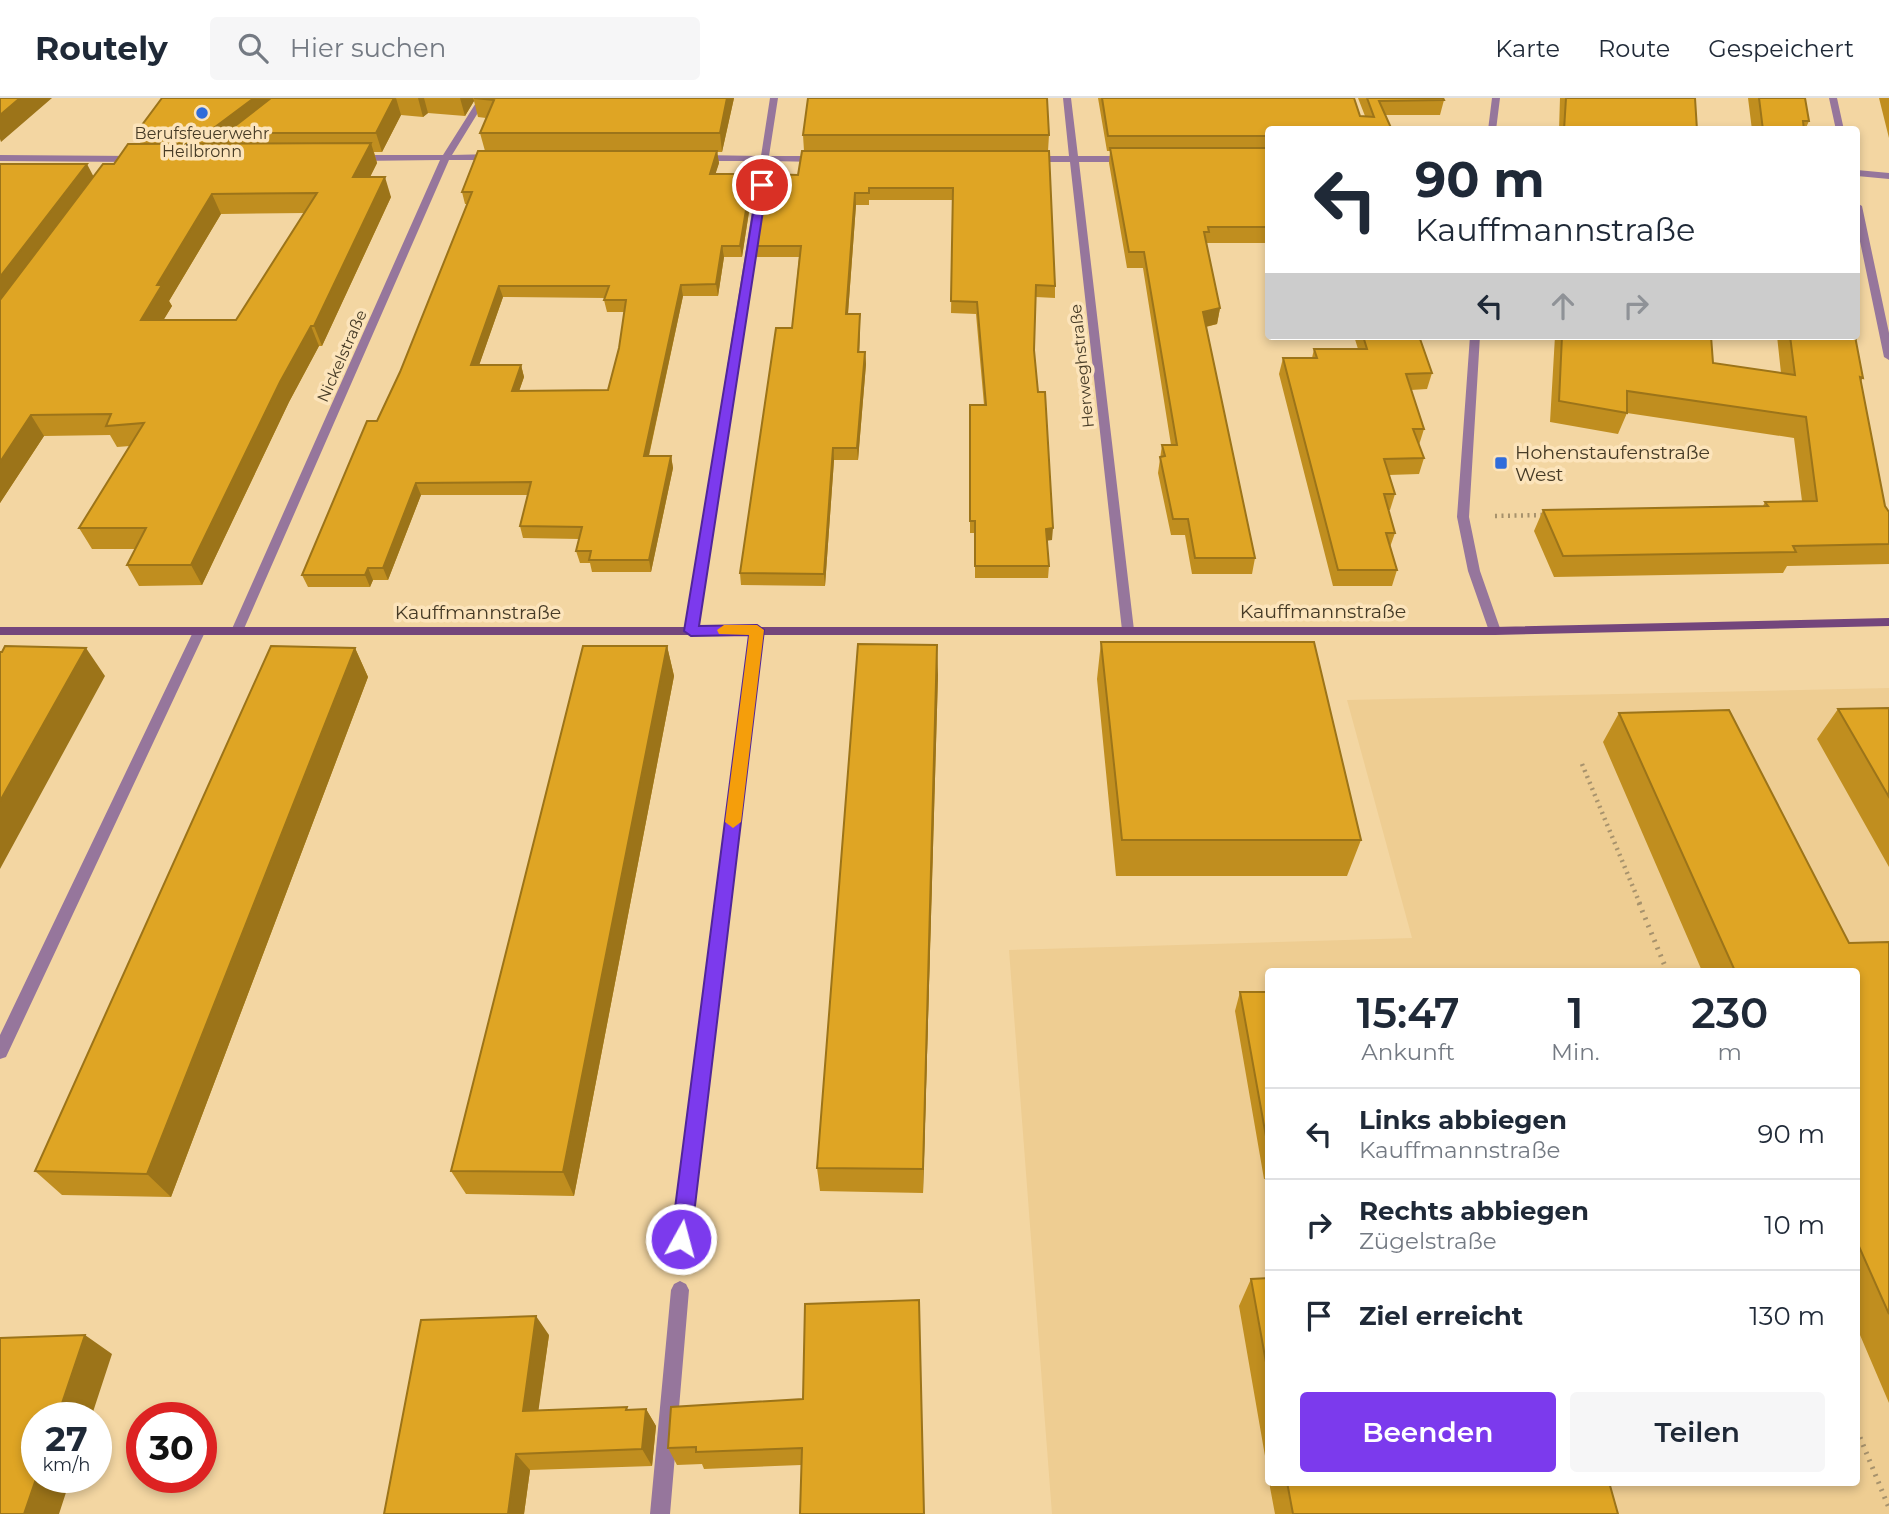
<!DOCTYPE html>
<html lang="de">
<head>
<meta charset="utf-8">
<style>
  body { margin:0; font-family:Montserrat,sans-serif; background:#f6f6f7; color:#1f2937; height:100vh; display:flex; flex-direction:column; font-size:26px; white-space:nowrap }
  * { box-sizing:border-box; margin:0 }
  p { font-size:23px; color:#747a83 }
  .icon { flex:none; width:38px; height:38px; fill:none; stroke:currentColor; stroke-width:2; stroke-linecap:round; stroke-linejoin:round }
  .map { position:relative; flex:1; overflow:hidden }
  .drawer { position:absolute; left:1265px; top:870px; width:595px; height:518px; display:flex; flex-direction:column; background:#fff; border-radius:7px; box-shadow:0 4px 10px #0003 }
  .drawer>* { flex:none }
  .top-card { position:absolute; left:1265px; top:28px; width:595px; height:214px; border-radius:7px; box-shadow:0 4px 10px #0003; background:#fff; color:#1f2937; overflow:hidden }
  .speed { position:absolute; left:21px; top:1304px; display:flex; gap:14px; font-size:35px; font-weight:700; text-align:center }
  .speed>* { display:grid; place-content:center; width:91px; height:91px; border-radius:50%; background:#fff; box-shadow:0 4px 10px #0003; line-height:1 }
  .speed small { font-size:18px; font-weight:400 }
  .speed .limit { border:10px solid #d22; background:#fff; color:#111 }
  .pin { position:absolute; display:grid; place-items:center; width:60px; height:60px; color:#fff; margin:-30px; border:4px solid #fff; border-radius:50%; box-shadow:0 2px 7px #0007 }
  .me { position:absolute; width:77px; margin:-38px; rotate:7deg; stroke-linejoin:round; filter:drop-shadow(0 0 5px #0008) }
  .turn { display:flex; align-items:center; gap:24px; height:147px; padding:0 35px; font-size:32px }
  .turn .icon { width:91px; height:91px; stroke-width:2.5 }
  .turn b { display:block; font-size:49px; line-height:60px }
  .lanes { display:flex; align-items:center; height:66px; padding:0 35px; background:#0003; justify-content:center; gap:35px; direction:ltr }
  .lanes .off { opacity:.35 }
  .eta { display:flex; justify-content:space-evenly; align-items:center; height:119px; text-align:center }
  .eta b { font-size:42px; font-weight:600; line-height:49px }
  .primary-button { display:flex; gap:14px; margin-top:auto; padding:14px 35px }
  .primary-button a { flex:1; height:80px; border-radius:7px; background:#7c3aed; color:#fff; font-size:28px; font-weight:600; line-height:80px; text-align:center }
  .primary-button a+a { background:#f6f6f7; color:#1f2937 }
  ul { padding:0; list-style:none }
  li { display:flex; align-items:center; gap:21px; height:91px; padding:0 35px; border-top:2px solid #e0e1e3 }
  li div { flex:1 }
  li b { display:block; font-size:26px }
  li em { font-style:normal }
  header { display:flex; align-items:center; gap:42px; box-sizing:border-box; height:98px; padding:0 35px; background:#fff; border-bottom:2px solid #e0e1e3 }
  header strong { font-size:33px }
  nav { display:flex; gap:38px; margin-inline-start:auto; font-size:24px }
  .search { width:490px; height:63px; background:#f6f6f7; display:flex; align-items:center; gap:18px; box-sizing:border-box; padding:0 24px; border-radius:7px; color:#747a83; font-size:26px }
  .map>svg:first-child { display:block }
  .built { fill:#eecd92; fill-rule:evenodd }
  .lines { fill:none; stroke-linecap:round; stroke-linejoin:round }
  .path-far1 { stroke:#a7926c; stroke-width:4.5; stroke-dasharray:2 4.5; stroke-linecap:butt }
  .path { stroke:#a7926c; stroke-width:5; stroke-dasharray:2 6; stroke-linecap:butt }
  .street { fill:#96769c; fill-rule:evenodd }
  .secondary { fill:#74467c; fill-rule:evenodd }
  .wall { fill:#c08e1f; fill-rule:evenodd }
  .shaded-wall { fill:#9c7419 }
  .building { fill:#dfa524; stroke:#9c7419; stroke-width:2; fill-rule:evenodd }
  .route { fill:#7c3aed; stroke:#51269a; stroke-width:2 }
  .slow { fill:#f59e0b }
  .poi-dot { fill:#306cda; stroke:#fce4bb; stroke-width:2.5 }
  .labels { text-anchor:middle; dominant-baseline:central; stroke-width:7; stroke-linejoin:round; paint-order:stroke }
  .far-poi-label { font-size:16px; fill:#463b26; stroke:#fce4bb }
  .far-street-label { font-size:16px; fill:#463b26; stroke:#fce4bb }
  .poi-label { font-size:19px; fill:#463b26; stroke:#fce4bb; text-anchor:start }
  .street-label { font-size:19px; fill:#463b26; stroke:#fce4bb }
</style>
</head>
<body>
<header>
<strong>Routely</strong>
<div class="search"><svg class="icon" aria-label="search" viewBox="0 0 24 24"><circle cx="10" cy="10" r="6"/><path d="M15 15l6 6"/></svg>Hier suchen</div>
<nav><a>Karte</a><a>Route</a><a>Gespeichert</a></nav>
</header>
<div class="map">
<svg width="1889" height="1416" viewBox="0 0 1889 1416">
  <rect width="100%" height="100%" fill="#f3d6a2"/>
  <!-- built -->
  <path class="built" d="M1889,590V1416H1052L1009,852L1412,840L1347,602ZM1269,873H1857V1384H1269Z"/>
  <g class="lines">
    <!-- path-far1 -->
    <path class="path-far1" d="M1495,418L1545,417
      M1582,666L1640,806"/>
    <!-- path -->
    <path class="path" d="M1639,805L1667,873
      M1857,1332L1889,1410"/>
    <!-- street -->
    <path class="street" d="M479,0H487L452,57L494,56L498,59L494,62H449L243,533L237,537L233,536L231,533L440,62L357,63L353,60L357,57H443Z
      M770,0H778L769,58H819L823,61L819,64L769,63L697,533L691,537L685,533L760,63H700L696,60L700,57L761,58Z
      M1063,0H1071L1078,58H1127L1131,61L1127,64H1079L1134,532L1128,536L1122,532L1070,64H1032L1028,61L1032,58H1069Z
      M1492,0H1500L1496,32H1488Z
      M1829,0H1837L1844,32H1836Z
      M0,57L133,58L137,61L133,64L0,63Z
      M1857,72L1889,75V81L1857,78Z
      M1857,105L1862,108L1889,235V262L1884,259L1857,129Z
      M1470,238H1480L1469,419L1480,473L1501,533L1495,537L1489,533L1468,473L1457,419Z
      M757,528L763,532L690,1141L687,1147L681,1149L675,1147L672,1141L751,532Z
      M199,530L205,534L6,959L0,961V937L193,534Z
      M680,1183L686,1186L689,1192L670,1416H650L671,1192L674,1186Z"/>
    <!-- secondary -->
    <path class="secondary" d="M1889,520V528L1495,537H0V529H1495Z"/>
  </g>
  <!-- wall -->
  <path class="wall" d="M162,0H734L722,54H717L719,65L715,76H752L753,88L742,159H724L718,198H683L649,358H671L673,370L651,474H592L590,465H580L576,453L579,441L523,440L520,428L528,397H421L388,482H373L370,489H308L302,477L400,274L468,106H465L462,94L485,53L480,35L486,20L478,19L474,3L465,18L428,15L423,19L401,17L382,54H374L377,65L370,79L391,99L322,248H319L289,304L202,487L139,488L127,467L135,451H92L79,430L130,348L117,349L110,337L44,338L0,405V66L94,79L141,46L136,35ZM305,115L236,222H163L172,208L169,203L221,116ZM503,199L605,200L604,202L607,214H624L619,250L608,292L519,293L524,279L521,267H479Z
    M1098,0H1354L1360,18H1365L1358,0H1443L1444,2L1440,17H1386L1269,32V145H1207V148L1220,210L1217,226L1206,229L1255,460L1252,476H1192L1185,437H1171L1158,375L1162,347H1171L1143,170H1127L1109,65L1110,53H1107Z
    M1560,0H1695L1697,32H1559Z
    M1748,0H1805L1809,23L1805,32H1752Z
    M1879,0H1889V40Z
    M803,37H1049L1048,53L1055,188V200L1036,199L1034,252L1052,442H1047L1049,468L1048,480H975V435H970V307H984L976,216L951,215L953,102H869V107H856L848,216H860L859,254H865L866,266L858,362H834L825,488L741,487L740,475L792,230L799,159H757L755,148L798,77L804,53Z
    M1354,238H1419L1432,275L1427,291L1411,292L1424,331L1419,347L1424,360L1419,376L1389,377L1395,396L1390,412H1388L1395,435L1390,449L1397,472L1392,488H1333L1279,276L1283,260H1312L1314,251H1358Z
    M1555,238H1711L1713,265L1781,275L1777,238H1855L1863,280L1861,283L1885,408L1889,414V466L1787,468L1783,475L1554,479L1534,433L1543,412L1763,408L1765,404L1802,403L1794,340L1627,315L1618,336L1550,324Z
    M1101,544L1361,742L1347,778H1116L1097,581Z
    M667,548L674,578L574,1098L466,1096L451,1073Z
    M355,550L368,579L171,1099L62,1097L35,1073Z
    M938,577L923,1095L820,1093L817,1070Z
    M1889,610V769L1817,641L1838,611Z
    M1619,615L1849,845L1889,844V1305L1857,1230V873H1702L1603,644Z
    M1240,894H1269V1081H1264L1235,913Z
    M1269,1180V1381L1239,1208L1251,1181Z
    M549,1237L538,1312L646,1311L656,1328L652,1368L530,1372L524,1416H384Z
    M803,1301L801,1367L704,1371L702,1366L677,1367L668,1350Z
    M1269,1384H1609L1618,1416H1275Z"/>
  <!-- shaded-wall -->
  <path class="shaded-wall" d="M20,0H52L1,44L0,41V17Z
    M254,0H288L226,35L229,44L215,54L207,35Z
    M394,0H396L401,17L382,54L376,35Z
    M418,0H424L428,15L423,19Z
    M460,0H473L474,3L465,18Z
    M727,0H734L722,54L720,35Z
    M371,45L377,65L360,99L353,79Z
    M717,53L719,65L712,87L710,76Z
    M87,66L97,85L0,215V179Z
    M752,76L753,88L742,159L740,148Z
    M385,79L391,99L322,248L314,228Z
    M855,95L856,107L847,228L846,216Z
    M212,96L221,116L169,203L172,208L151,243L141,222L157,187Z
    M722,148L724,159L718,198L716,186Z
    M681,187L683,198L646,370L644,358Z
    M499,188L503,199L475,279L471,267Z
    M1220,210L1217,226L1200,230L1203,214Z
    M860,216V228L859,265L858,254Z
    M311,228L319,248L289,304L202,487L191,467L280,284Z
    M865,254L866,266L858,362L857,350Z
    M521,267L524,279L515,305L512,293Z
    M31,317L44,338L0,405V364Z
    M833,350L834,362L825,488L824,476Z
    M671,358L673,370L651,474L649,462Z
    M416,385L421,397L388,482L383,470Z
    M1053,430L1052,442L1045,443L1046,431Z
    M368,470L373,482L370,489L365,477Z
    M937,547L938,577L923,1095V1071Z
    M667,548L674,578L574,1098L563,1074Z
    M86,550L105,578L0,771V703Z
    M355,550L368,579L171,1099L147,1076Z
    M536,1218L549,1237L536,1330L523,1313Z
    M85,1237L112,1256L91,1320H57Z
    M646,1311L656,1328L652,1368L642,1351Z
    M516,1356L530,1372L524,1416H508Z
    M37,1379H71L59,1416H24Z"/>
  <!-- building -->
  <path class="building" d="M0,0H20L0,17Z
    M162,0H254L207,35H136Z
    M271,0H394L376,35H226Z
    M474,0H727L720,35H480L494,2Z
    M808,0H1047L1049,37H803Z
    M1102,0H1354L1360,18L1374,19L1367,0H1443L1444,2L1379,3L1392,32H1269V38H1108Z
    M1566,0H1695L1697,32H1564Z
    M1759,0H1805L1809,23H1803L1804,32H1763Z
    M371,45L353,79H385L314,228H311L280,284L191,467H127L146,430H79L144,325L106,328L111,316L31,317L0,364V202L103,66H114L128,46ZM317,95L236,222H141L162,187H157L212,96Z
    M1110,50H1269V129H1208L1209,134H1204L1220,210L1203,214L1255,460H1195L1188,421H1173L1160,359L1165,358L1162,347H1177L1144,154H1129Z
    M478,53H717L710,76H752L740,148H722L716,186L681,187L644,358H671L649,462H589L591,453H576L582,429L520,428L531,384L416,385L383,470H368L365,477H302L367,323H377L400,274L472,94H462ZM499,188H609L604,202H626L619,250L608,292L512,293L521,267H471Z
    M802,53H1049L1055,188L1036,187L1034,252L1038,294H1045L1053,430L1046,431L1049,468H975V423H970V307H986L977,204L951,203L953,90H869V95H855L846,216H860L858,254H865L857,350H833L824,476L740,475L776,230H792L801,148H755L767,76L798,77Z
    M0,66H87L0,179Z
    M1363,238H1419L1432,275L1406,276L1424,331H1413L1424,360L1384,361L1395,396H1384L1395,435H1386L1397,472H1338L1283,260H1317L1314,251H1367Z
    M1562,238H1711L1713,265L1795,277L1790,238H1855L1863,280L1860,279L1885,408L1889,414V446L1793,448L1796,454L1563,458L1543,412L1768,408L1765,404L1817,403L1806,319L1627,293V315L1559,303Z
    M1101,544H1314L1361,742H1122Z
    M858,546L937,547L923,1071L817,1070Z
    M5,548L86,550L0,703V554H2Z
    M271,548L355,550L147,1076L35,1073Z
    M583,548H667L563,1074L451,1073Z
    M1889,610V699L1838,611Z
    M1729,612L1849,845L1889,844V1216L1857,1144V873H1735L1619,615Z
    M1240,894H1269V1055Z
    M1269,1180V1281L1251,1181Z
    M919,1202L924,1416H800L802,1350L696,1354V1349L668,1350L671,1309L803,1301L805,1206Z
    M536,1218L523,1313L627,1309L626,1312L646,1311L642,1351L516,1356L508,1416H384L421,1222Z
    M85,1237L57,1320H37V1378L24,1416H0V1240Z
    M1287,1384H1609L1618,1416H1293Z"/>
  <!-- route -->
  <path class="route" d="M758,85L767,87L699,528L757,527L764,532L691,1141L688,1148L681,1151L674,1148L671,1141L749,537L691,538L684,533Z"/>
  <!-- slow -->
  <path class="slow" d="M724,527H757L764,532L741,724L733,730L725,724L749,537L719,536L717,532Z"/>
  <!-- markers -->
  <g class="poi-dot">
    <circle cx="202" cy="15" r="7"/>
    <rect x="1494" y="358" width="14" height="14" rx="3.5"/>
  </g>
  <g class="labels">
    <!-- far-poi labels -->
    <g class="far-poi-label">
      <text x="202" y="35">Berufsfeuerwehr<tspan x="202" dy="18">Heilbronn</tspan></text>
    </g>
    <!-- far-street labels -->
    <g class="far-street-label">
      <text transform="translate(342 258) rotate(-66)">Nickelstraße</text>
      <text transform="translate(1082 268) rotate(-96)">Herweghstraße</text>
    </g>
    <!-- poi labels -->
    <g class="poi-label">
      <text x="1515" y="354">Hohenstaufenstraße<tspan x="1515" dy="22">West</tspan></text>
    </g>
    <!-- street labels -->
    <g class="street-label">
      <text x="1323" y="513">Kauffmannstraße</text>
      <text x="478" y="514">Kauffmannstraße</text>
    </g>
  </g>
</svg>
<div class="speed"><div>27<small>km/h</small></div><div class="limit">30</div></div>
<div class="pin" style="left:762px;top:87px;background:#d93025"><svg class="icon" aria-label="arrive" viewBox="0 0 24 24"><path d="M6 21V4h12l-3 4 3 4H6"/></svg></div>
<svg class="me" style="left:681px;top:1141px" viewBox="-20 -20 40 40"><circle r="17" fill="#7c3aed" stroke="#fff" stroke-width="3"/><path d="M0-11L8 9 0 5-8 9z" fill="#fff"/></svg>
<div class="top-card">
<div class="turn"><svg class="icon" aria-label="left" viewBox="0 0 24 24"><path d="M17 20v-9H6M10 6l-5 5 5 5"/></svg><div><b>90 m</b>Kauffmannstraße</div></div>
<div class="lanes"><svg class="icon" aria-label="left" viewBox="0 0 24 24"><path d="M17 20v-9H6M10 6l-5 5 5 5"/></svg><svg class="icon off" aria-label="ahead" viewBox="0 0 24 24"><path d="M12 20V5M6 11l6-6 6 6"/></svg><svg class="icon off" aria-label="right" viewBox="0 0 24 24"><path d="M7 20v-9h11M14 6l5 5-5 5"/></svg></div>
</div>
<section class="drawer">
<div class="eta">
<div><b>15:47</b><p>Ankunft</p></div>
<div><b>1</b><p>Min.</p></div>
<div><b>230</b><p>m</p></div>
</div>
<ul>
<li><svg class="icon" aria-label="left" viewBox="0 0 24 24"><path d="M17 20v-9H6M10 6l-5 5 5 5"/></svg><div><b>Links abbiegen</b><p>Kauffmannstraße</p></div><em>90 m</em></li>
<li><svg class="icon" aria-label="right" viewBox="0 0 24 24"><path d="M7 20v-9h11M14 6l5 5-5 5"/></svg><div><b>Rechts abbiegen</b><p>Zügelstraße</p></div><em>10 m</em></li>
<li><svg class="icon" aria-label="arrive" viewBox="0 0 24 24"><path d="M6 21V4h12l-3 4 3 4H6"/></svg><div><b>Ziel erreicht</b></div><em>130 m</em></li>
</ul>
<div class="primary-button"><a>Beenden</a><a>Teilen</a></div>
</section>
</div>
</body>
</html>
